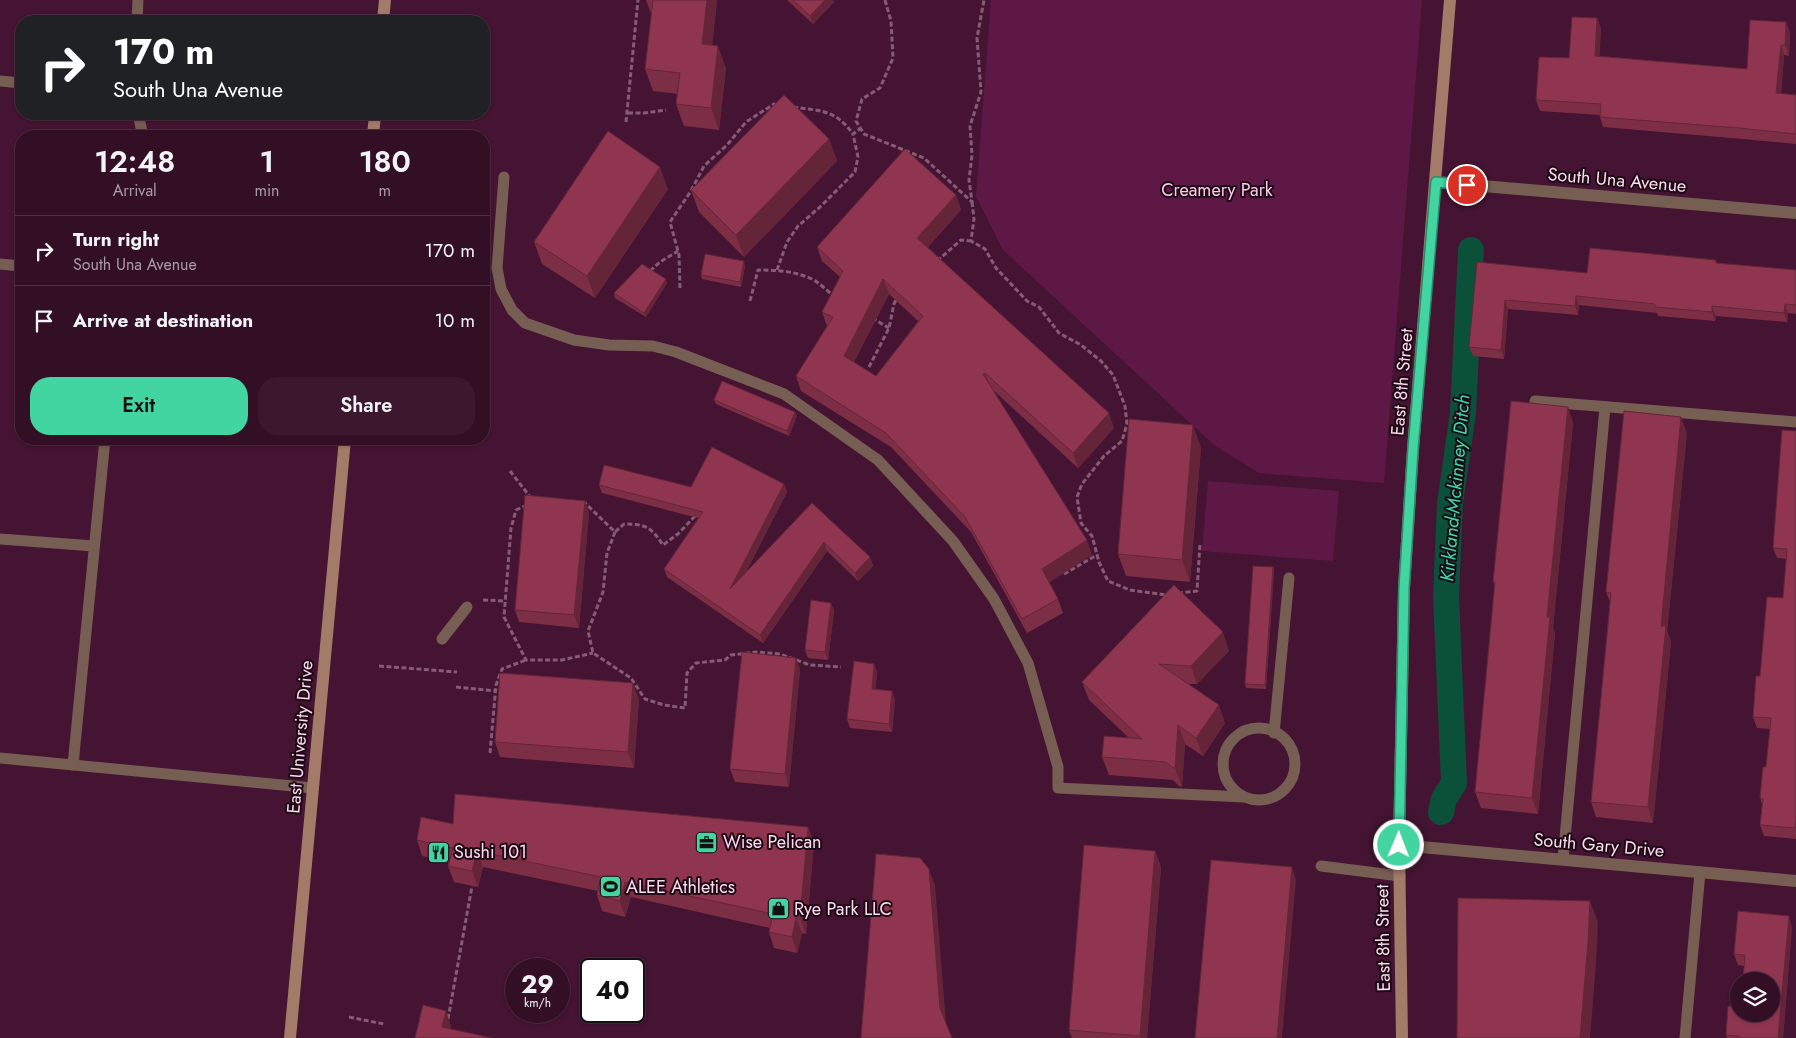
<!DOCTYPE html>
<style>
:root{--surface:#330f26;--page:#3b182e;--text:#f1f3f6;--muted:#a99ca7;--line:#4e2f43;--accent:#42d4a1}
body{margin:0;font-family:Jost,sans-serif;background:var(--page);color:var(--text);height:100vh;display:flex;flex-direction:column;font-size:19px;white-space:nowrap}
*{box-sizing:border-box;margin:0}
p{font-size:16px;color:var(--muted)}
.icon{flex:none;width:28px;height:28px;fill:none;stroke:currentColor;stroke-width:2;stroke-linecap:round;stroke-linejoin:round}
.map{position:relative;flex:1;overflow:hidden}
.details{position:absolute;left:15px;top:130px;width:475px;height:315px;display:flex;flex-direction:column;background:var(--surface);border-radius:20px;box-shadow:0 1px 4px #0004,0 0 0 1px var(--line)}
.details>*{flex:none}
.banner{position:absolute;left:15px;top:15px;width:475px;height:105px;border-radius:20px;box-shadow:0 1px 4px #0004,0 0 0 1px var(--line);background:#202124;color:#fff;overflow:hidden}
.controls{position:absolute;left:1730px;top:972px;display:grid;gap:10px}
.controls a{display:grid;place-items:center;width:50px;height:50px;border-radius:50%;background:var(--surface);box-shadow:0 1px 4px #0004,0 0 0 1px var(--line);font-size:25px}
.speed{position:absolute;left:505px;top:958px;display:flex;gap:10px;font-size:25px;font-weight:700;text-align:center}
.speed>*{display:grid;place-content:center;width:65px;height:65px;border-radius:50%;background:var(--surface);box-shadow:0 1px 4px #0004,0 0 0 1px var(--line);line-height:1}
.speed small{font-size:12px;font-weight:400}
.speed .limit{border:2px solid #111;border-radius:8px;background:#fff;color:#111}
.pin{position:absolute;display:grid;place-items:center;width:42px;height:42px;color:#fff;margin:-21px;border:2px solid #fff;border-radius:50%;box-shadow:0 1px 5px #0007}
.me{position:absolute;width:55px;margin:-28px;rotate:1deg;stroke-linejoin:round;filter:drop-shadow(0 0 4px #0008)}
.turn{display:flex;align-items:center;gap:18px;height:105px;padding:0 15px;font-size:22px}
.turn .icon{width:65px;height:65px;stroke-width:2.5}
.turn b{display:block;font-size:35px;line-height:42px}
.eta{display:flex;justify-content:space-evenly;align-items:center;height:85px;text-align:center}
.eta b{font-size:30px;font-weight:600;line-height:35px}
.cta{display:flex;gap:10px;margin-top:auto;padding:10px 15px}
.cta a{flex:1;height:58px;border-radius:20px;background:var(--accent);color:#111;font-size:20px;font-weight:600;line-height:58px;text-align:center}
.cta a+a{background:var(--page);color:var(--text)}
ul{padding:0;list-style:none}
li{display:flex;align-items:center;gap:15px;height:70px;padding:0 15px;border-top:1px solid var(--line)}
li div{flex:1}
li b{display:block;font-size:19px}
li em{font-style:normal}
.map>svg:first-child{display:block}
.green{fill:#5e1845}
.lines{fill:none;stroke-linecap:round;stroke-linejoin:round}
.canal{stroke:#0b5039;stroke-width:26}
.path{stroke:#865c75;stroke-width:3;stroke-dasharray:5 2.5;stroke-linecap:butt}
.lane{stroke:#775e53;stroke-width:11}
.street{stroke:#775e53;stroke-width:12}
.secondary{stroke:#a37b69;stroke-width:12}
.wall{fill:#7c2e45;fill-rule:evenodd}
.shaded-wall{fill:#652538}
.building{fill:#903550;stroke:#652538;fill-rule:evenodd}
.route-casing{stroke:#2b8a69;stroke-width:12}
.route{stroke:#42d4a1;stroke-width:9}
.labels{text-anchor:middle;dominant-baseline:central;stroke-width:4;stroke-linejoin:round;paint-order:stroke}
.street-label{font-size:18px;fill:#fcdced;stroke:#1e0916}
.park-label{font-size:18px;fill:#fbcbe5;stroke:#1e0916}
.poi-label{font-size:18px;fill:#fcdced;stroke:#1e0916;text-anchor:start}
.water-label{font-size:19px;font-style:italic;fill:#37dda5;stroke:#1e0916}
</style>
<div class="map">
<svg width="1796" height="1038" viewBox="0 0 1796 1038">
<rect width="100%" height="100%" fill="#441432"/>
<g class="green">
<polygon points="991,0 1422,0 1384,483 1259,473 1214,445 1003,250 976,196"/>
<polygon points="1208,481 1339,491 1333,561 1202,551"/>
</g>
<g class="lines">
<polyline class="canal" points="1441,812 1444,799 1454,783 1446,596 1450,503 1463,413 1471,250"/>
<g class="path">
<polyline points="885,0 891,21 893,58 880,88 862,99 856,121 864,134 924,158 972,202 969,180 972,155 970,126 981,92 977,38 984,0"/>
<path d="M793 107C820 111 835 109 853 134"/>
<polyline points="628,113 644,113 666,110"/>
<polyline points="626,122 638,0"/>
<polyline points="972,202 974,219 971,241 985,249 996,268 1027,301 1039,307 1059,333 1081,345 1101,361 1113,375 1125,406 1127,424 1122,441 1104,456 1082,484 1077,497 1081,523 1092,536 1099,562 1108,581 1130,590 1167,595"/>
<polyline points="937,261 961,240 971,241"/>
<polyline points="777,270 787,242 798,226 820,207 855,172 858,157 853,134 861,128"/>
<polyline points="650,271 660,262 678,251"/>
<polyline points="680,288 679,255 670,222 691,191 704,166 727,145 746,122 774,104 777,105"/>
<path d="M750 301 758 270C776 270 795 271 812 279 820 283 827 291 834 296"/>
<polyline points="872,318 889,328"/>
<polyline points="869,367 889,328 894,304 897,298"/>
<polyline points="510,471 531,498"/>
<path d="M582 503H585L615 532 624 524C646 524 651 527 663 545L679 533 696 515"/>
<polyline points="527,505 516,510 511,528 504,617 526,660 562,660 593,653"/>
<polyline points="615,532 607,553 603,592 588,631 593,653 631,678 645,699 664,705 685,708 687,673 696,663 725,660 731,655 757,652 780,654 810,665 841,667"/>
<polyline points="1064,574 1097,555"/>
<polyline points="1178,593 1197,591 1200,544"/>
<polyline points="483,600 505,601"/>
<polyline points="379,666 457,672"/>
<polyline points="456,687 495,691"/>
<polyline points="490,753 496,685 502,669 526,660"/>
<polyline points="349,1017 384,1024"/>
<polyline points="448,1019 472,886"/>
</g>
<g class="lane">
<polyline points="137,21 138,0"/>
<polyline points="0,81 21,83"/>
<polyline points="138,114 143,136"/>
<polyline points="504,177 497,268 501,289 512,310 525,323 574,340 609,345 653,346 676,352 784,394 878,460 953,541 994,599 1028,663 1058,767 1058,788 1243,797"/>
<polyline points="0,264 21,266"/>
<polyline points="1535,401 1796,422"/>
<polyline points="0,539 94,546"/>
<polyline points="442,639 467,607"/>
<circle cx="1259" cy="764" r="36"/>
<polyline points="1274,733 1289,578"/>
<polyline points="0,758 313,788"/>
<polyline points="73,765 105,439"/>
<polyline points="1563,859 1605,407"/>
<polyline points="1321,866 1400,876"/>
<polyline points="1685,1038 1700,872"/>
</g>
<g class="street">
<polyline points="1436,182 1796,213"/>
<polyline points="1399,845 1796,881"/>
</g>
<g class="secondary">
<polyline points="383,21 385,0"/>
<polyline points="373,136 375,114"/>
<polyline points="290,1038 345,439"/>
<polyline points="1402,1038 1399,845 1404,588 1413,449 1450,0"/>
</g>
</g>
<g class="wall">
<polygon points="646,0 717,0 712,46 726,68 719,130 684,126 676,104 678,94 653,91 645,69 652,16"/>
<polygon points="787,0 833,0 834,2 813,24"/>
<polygon points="1597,18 1601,29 1599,56 1747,69 1786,22 1790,33 1789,56 1784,55 1781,94 1796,95 1796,144 1743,139 1603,127 1600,117 1600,115 1540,111 1536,100 1569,58"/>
<polygon points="829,139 837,161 744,257 699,212 691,190"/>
<polygon points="668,189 595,298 542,264 534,242"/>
<path d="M956 195 961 210 928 247 1114 428 1078 468 992 389 1092 555 1049 582 1058 599 1063 613 1027 633 971 532 891 447 801 391 796 376 827 326 822 312 840 277 822 261 817 247ZM889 294 918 321 876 376 854 362Z"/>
<polygon points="1716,260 1717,263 1796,270 1796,314 1788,313 1787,322 1716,316 1715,321 1658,316 1657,313 1579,305 1578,315 1508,309 1504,359 1473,356 1469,347 1477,262 1587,273"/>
<polygon points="745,266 741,287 702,279 701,275"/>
<polygon points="667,283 646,317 615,298 614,293"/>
<polygon points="714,400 795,412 797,416 789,436 716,404"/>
<polygon points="1568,407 1573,423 1553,628 1555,633 1538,814 1481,808 1475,792 1495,587 1493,582"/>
<polygon points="1796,431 1796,839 1764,836 1760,825 1762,804 1760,798 1766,767 1770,729 1757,728 1753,717 1760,676 1783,598 1787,559 1777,558 1773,548"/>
<polygon points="1687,433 1667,631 1671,642 1653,823 1596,817 1591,802 1610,602 1606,592"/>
<polygon points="1201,447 1190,582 1126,576 1118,554"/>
<polygon points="784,484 787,492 746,572 812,503 870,557 873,566 858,581 827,551 763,643 667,577 664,569 698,518 602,493 599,485 691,487"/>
<polygon points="589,513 579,628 519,622 515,610"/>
<polygon points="1273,567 1274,571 1266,689 1246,688 1245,684"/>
<polygon points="1174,585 1229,651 1197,684 1188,684 1225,723 1203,756 1185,744 1182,787 1179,786 1173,780 1109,775 1102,757 1129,738 1089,700 1082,682"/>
<polygon points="831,603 834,611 828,660 808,658 805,650"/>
<polygon points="796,658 800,670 789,787 735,782 730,769"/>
<polygon points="874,664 877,672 875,689 892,691 895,700 892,732 850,728 847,719"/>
<polygon points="639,699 634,768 500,757 495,742"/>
<polygon points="453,824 808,827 814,843 806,934 802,933 797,953 774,948 769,932 770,928 631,897 625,917 602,911 597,895 598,891 483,867 478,887 454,882 448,866 450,862 422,856 417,840"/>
<polygon points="1155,851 1161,867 1147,1038 1072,1038 1069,1030"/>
<polygon points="1792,927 1783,1038 1727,1038 1726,1035 1771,1014 1744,966 1738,965 1734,954"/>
</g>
<g class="shaded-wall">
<polygon points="707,0 717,0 710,66 702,44"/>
<polygon points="825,0 833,0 834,2 813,24 810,16"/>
<polygon points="1597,18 1601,29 1599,67 1595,56"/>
<polygon points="1786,22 1790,33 1789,56 1785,45"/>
<polygon points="1781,45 1784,55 1780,104 1776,93"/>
<polygon points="718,46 726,68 719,130 711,108"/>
<polygon points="829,139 837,161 744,257 736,235"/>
<polygon points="660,167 668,189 595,298 587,276"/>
<polygon points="956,195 961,210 923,252 917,238"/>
<polygon points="744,261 745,266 741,287 740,282"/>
<polygon points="666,279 667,283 646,317 644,313"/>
<polygon points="883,279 889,294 849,371 844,356"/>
<polygon points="1576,296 1579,305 1578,315 1575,306"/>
<polygon points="1505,300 1508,309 1504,359 1501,350"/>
<polygon points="1785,304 1788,313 1787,322 1784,313"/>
<polygon points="1712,306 1716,316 1715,321 1712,312"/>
<polygon points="985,373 990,387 983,374"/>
<polygon points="1568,407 1573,423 1553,628 1555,633 1538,814 1532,798 1547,617"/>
<polygon points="795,412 797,416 789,436 787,431"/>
<polygon points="1109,413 1114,428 1078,468 1073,453"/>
<polygon points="1681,417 1687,433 1667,631 1671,642 1653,823 1648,807 1661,626"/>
<polygon points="1193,425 1201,447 1190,582 1182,560"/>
<polygon points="784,484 787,492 733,597 730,589"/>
<polygon points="585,501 589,513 579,628 574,615"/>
<polygon points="1087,540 1092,555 1047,584 1042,569"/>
<polygon points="824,542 827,551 763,643 760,635"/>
<polygon points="870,557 873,566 858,581 855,573"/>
<polygon points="1273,567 1274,571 1266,689 1265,685"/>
<polygon points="831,603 834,611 828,660 825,652"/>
<polygon points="1223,632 1229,651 1197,684 1191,666"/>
<polygon points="796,658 800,670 789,787 785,774"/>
<polygon points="874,664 877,672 875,697 872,689"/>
<polygon points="633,683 639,699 634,768 628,752"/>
<polygon points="892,691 895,700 892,732 889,724"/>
<polygon points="1219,705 1225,723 1203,756 1196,738"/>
<polygon points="1178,725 1185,744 1182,787 1175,768"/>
<polygon points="808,827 814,843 806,934 800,918"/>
<polygon points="477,851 483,867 478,887 472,871"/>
<polygon points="1155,851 1161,867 1147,1038 1141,1038 1140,1036"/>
<polygon points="1292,867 1296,880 1282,1038 1277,1038"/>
<polygon points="929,869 935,885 946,1023 940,1008"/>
<polygon points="625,882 631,897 625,917 620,901"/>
<polygon points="1590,901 1598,922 1596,963 1590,1038 1580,1038"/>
<polygon points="1789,916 1792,927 1783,1038 1778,1038"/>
<polygon points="796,918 802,933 797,953 792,937"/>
<polygon points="446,1011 451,1026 449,1038 442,1027"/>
</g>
<g class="building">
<polygon points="653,0 707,0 702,44 718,46 711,108 676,104 680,73 645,69"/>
<polygon points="793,0 825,0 810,16"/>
<polygon points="1572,17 1597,18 1595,56 1747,69 1750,20 1786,22 1785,45 1781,45 1776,93 1796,95 1796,134 1739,128 1600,117 1601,104 1536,100 1539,57 1569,58"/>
<polygon points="784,95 829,139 736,235 691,190"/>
<polygon points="608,131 660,167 587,276 534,242"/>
<path d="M905 149 956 195 917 238 1109 413 1073 453 985 373 983 374 1087 540 1042 569 1058 599 1022 619 965 517 886 433 796 376 833 317 822 312 843 271 817 247ZM883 279 923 316 876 376 844 356Z"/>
<polygon points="1590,248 1716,260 1716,263 1796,270 1796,305 1785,304 1784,313 1712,306 1712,312 1655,307 1655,304 1576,296 1575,306 1505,300 1501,350 1469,347 1477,262 1587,273"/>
<polygon points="705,254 744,261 740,282 701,275"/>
<polygon points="642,264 666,279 644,313 614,293"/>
<polygon points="722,381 795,412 787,431 714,400"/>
<polygon points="1511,401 1568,407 1547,617 1550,617 1532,798 1475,792 1495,582 1493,582"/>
<polygon points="1624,411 1681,417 1661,626 1666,626 1648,807 1591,802 1611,593 1606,592"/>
<polygon points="1129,419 1193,425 1182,560 1118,554"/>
<polygon points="1782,430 1796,431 1796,821 1795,828 1760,825 1763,799 1760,798 1763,767 1766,767 1771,718 1753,717 1756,676 1760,676 1767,597 1783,598 1787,549 1773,548"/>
<polygon points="712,447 784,484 730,589 812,503 870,557 855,573 824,542 760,635 664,569 703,512 599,485 604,465 691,487"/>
<polygon points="525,495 585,501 574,615 515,610"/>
<polygon points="1253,566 1273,567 1265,685 1245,684"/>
<polygon points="1174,585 1223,632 1191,666 1159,664 1219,705 1196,738 1178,725 1175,768 1173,768 1166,762 1102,757 1104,736 1142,739 1082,682"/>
<polygon points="811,600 831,603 825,652 805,650"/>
<polygon points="742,652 796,658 785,774 730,769"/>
<polygon points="854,661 874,664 872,689 892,691 889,724 847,719"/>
<polygon points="500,673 633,683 628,752 495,742"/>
<polygon points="455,794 808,827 800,918 796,918 792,937 769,932 773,914 625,882 620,901 597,895 601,877 477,851 472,871 448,866 453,848 417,840 421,817 453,824"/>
<polygon points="1084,845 1155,851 1140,1036 1069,1030"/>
<polygon points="876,854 920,858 929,869 940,1008 952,1038 861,1038"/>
<polygon points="1211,860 1292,867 1277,1038 1195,1038"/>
<polygon points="1458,898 1590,901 1588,942 1580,1038 1457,1038"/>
<polygon points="1738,911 1789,916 1778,1038 1739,1038 1739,1036 1726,1035 1728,1006 1739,1007 1739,1014 1771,1014 1771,981 1743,981 1745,955 1734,954"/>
<polygon points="423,1005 446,1011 442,1027 492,1038 415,1038"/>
</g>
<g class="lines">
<defs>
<polyline id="route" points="1399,845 1404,588 1413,449 1436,182 1467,185"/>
</defs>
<use href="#route" class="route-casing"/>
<use href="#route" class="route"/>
</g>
<defs>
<symbol id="office-square" viewBox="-11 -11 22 22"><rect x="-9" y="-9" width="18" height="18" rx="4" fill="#42d4a1" stroke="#1e0916"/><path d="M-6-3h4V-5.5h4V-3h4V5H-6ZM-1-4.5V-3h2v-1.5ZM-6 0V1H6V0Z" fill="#111"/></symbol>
<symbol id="restaurant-square" viewBox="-11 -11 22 22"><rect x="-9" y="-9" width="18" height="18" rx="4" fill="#42d4a1" stroke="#1e0916"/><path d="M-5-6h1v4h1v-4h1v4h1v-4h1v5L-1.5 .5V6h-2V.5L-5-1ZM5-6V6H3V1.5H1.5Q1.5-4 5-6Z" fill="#111"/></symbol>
<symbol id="stadium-square" viewBox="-11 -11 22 22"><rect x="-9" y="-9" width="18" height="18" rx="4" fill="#42d4a1" stroke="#1e0916"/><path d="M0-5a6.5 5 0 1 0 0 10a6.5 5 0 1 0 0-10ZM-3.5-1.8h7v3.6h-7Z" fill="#111"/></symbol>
<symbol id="shop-square" viewBox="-11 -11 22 22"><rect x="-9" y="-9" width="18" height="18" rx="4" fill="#42d4a1" stroke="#1e0916"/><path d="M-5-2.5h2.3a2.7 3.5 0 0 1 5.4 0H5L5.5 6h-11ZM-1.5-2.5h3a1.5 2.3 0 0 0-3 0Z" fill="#111"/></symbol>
</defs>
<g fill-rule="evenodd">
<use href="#office-square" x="694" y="830" width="25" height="25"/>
<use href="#restaurant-square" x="426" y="840" width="25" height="25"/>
<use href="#stadium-square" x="598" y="874" width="25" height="25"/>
<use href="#shop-square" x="766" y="896" width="25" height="25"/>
</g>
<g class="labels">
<g class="street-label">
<text transform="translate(1617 180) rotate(5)">South Una Avenue</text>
<text transform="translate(1402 382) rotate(-85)">East 8th Street</text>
<text transform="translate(300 737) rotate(-85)">East University Drive</text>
<text transform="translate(1599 845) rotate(5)">South Gary Drive</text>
<text transform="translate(1383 938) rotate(-91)">East 8th Street</text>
</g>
<g class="park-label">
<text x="1217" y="190">Creamery Park</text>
</g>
<g class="poi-label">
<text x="723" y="842">Wise Pelican</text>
<text x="454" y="852">Sushi 101</text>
<text x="626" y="887">ALEE Athletics</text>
<text x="794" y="909">Rye Park LLC</text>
</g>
<g class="water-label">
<text transform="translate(1455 488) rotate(-85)">Kirkland-Mckinney Ditch</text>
</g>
</g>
</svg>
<div class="controls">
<a><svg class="icon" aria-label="layers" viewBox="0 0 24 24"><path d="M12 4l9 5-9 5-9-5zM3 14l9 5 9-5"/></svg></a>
</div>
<div class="speed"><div>29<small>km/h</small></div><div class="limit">40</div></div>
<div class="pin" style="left:1467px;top:185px;background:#d93025"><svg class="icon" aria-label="arrive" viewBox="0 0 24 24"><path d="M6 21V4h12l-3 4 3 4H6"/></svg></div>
<svg class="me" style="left:1399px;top:845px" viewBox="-20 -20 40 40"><circle r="17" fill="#42d4a1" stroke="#fff" stroke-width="3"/><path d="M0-11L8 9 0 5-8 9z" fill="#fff"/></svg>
<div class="banner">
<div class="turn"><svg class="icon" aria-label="right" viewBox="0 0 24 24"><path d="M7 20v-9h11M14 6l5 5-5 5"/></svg><div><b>170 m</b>South Una Avenue</div></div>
</div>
<section class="details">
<div class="eta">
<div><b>12:48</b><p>Arrival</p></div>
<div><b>1</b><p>min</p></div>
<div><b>180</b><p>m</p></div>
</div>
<ul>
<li><svg class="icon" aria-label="right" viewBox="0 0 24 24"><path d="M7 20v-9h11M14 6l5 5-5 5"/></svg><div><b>Turn right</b><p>South Una Avenue</p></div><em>170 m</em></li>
<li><svg class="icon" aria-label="arrive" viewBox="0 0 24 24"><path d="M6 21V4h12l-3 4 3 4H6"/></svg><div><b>Arrive at destination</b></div><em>10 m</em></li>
</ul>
<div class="cta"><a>Exit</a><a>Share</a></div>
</section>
</div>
